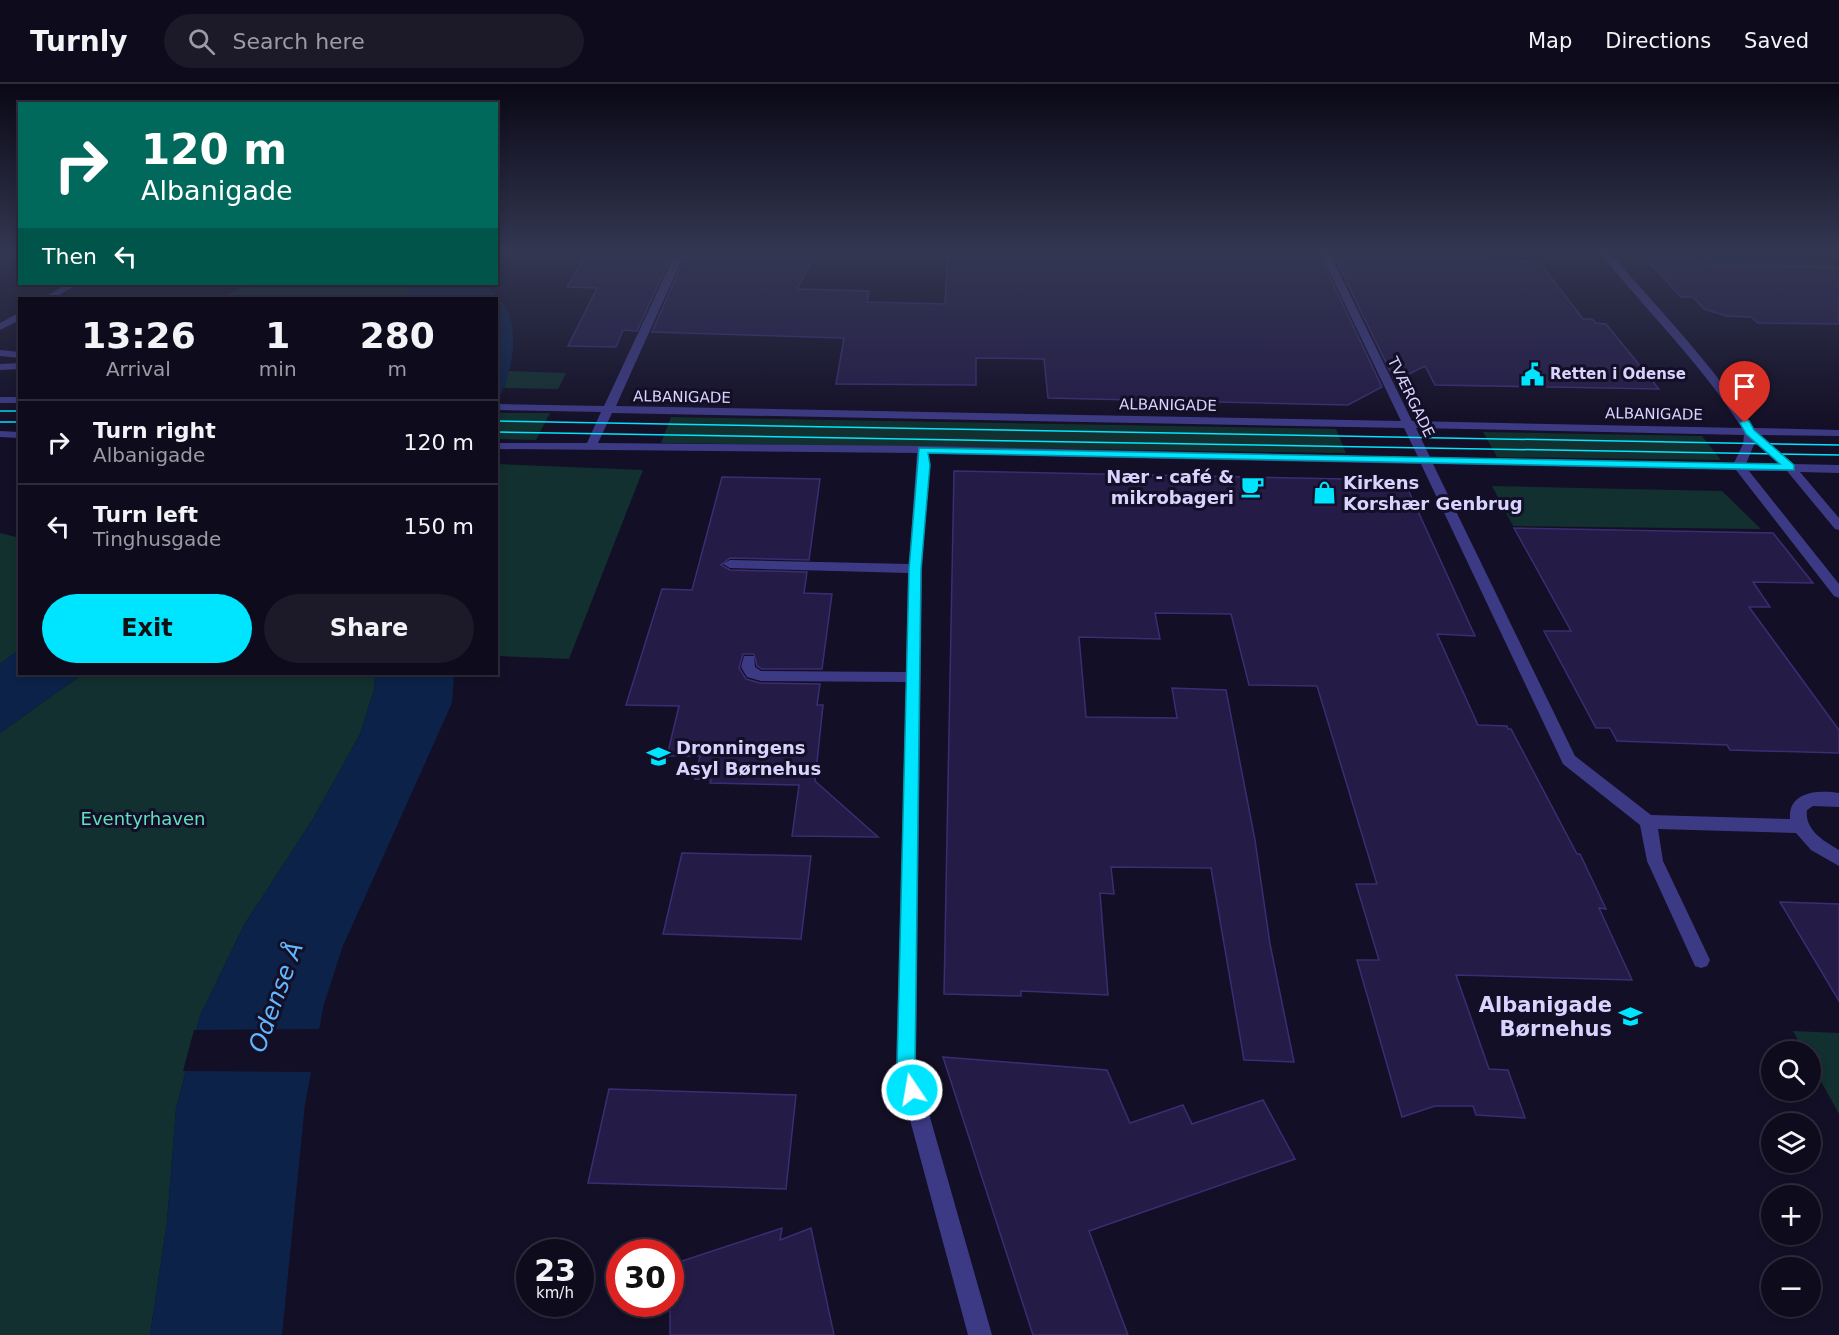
<!DOCTYPE html>
<meta charset="utf-8">
<style>
:root{--surface:#0e0b1c;--page:#1c1929;--text:#f1f3f6;--muted:#9b9ba3;--line:#2e2b3b;--accent:#00e5ff}
body{margin:0;font-family:"DejaVu Sans",sans-serif;background:var(--page);color:var(--text);height:100vh;display:flex;flex-direction:column;font-size:22px;white-space:nowrap}
*{box-sizing:border-box;margin:0}
p{font-size:20px;color:var(--muted)}
.icon{flex:none;width:33px;height:33px;fill:none;stroke:currentColor;stroke-width:2;stroke-linecap:round;stroke-linejoin:round}
.map{position:relative;flex:1;overflow:hidden}
.side{position:absolute;left:18px;top:213px;width:480px;height:378px;display:flex;flex-direction:column;background:var(--surface);border-radius:0px;box-shadow:0 3px 9px #0003,0 0 0 2px var(--line)}
.side>*{flex:none}
.top-card{position:absolute;left:18px;top:18px;width:480px;height:183px;border-radius:0px;box-shadow:0 3px 9px #0003,0 0 0 2px var(--line);background:#00695c;color:#fff;overflow:hidden}
.buttons{position:absolute;left:1761px;top:957px;display:grid;gap:12px}
.buttons a{display:grid;place-items:center;width:60px;height:60px;border-radius:50%;background:var(--surface);box-shadow:0 3px 9px #0003,0 0 0 2px var(--line);font-size:30px}
.speed{position:absolute;left:516px;top:1155px;display:flex;gap:12px;font-size:30px;font-weight:700;text-align:center}
.speed>*{display:grid;place-content:center;width:78px;height:78px;border-radius:50%;background:var(--surface);box-shadow:0 3px 9px #0003,0 0 0 2px var(--line);line-height:1}
.speed small{font-size:15px;font-weight:400}
.speed .limit{border:9px solid #d22;background:#fff;color:#111}
.pin{position:absolute;display:grid;place-items:center;width:51px;height:51px;color:#fff;margin:-62px -26px;border-radius:50% 50% 50% 0;rotate:-45deg;box-shadow:0 0 6px #0007}
.pin .icon{rotate:45deg}
.me{position:absolute;width:66px;margin:-33px;rotate:348deg;stroke-linejoin:round;filter:drop-shadow(0 0 4px #0008)}
.turn{display:flex;align-items:center;gap:21px;height:126px;padding:0 24px;font-size:27px}
.turn .icon{width:78px;height:78px;stroke-width:2.5}
.turn b{display:block;font-size:42px;line-height:51px}
.then{display:flex;align-items:center;height:57px;padding:0 24px;background:#0003;gap:12px;font-size:22px}
.eta{display:flex;justify-content:space-evenly;align-items:center;height:102px;text-align:center}
.eta b{font-size:36px;font-weight:700;line-height:42px}
.button{display:flex;gap:12px;margin-top:auto;padding:12px 24px}
.button a{flex:1;height:69px;border-radius:36px;background:var(--accent);color:#111;font-size:24px;font-weight:700;line-height:69px;text-align:center}
.button a+a{background:var(--page);color:var(--text)}
ul{padding:0;list-style:none}
li{display:flex;align-items:center;gap:18px;height:84px;padding:0 24px;border-top:2px solid var(--line)}
li div{flex:1}
li b{display:block;font-size:22px}
li em{font-style:normal}
header{display:flex;align-items:center;gap:36px;box-sizing:border-box;height:84px;padding:0 30px;background:var(--surface);border-bottom:2px solid var(--line)}
header strong{font-size:28px}
nav{display:flex;gap:33px;margin-inline-start:auto;font-size:21px}
.search{width:420px;height:54px;background:var(--page);display:flex;align-items:center;gap:15px;box-sizing:border-box;padding:0 21px;border-radius:33px;color:var(--muted);font-size:22px}
.map>svg:first-child{display:block}
.green{fill:#12302f}
.water{fill:#0c2248}
.pier{fill:#130f26}
.building{fill:#241b47;stroke:#3b2d73;stroke-width:1.5}
.lines{fill:none;stroke-linecap:round;stroke-linejoin:round}
.minor{fill:#3d3a85;fill-rule:evenodd}
.tram{stroke:#00e5ff;stroke-width:1.5}
.route{fill:#00e5ff;stroke:#0095a6;stroke-width:1.5}
.labels{text-anchor:middle;dominant-baseline:central;stroke-width:6;stroke-linejoin:round;paint-order:stroke}
.far-poi-label{font-size:15px;font-weight:bold;fill:#d9d4ff;stroke:#130f26;text-anchor:start}
.far-street-label{font-size:15px;fill:#d9d4ff;stroke:#130f26}
.poi-label{font-size:18px;font-weight:bold;fill:#d9d4ff;stroke:#130f26;text-anchor:start}
.park-label{font-size:18px;fill:#5fe0c0;stroke:#130f26}
.near-poi-label{font-size:21px;font-weight:bold;fill:#d9d4ff;stroke:#130f26;text-anchor:end}
.near-water-label{font-size:24px;font-style:italic;fill:#62b6ff;stroke:#130f26}
</style>
<header>
<strong>Turnly</strong>
<div class="search"><svg class="icon" aria-label="search" viewBox="0 0 24 24"><circle cx="10" cy="10" r="6"/><path d="M15 15l6 6"/></svg>Search here</div>
<nav><a>Map</a><a>Directions</a><a>Saved</a></nav>
</header>
<div class="map">
<svg width="1839" height="1251" viewBox="0 0 1839 1251">
<rect width="100%" height="100%" fill="#130f26"/>
<g class="green">
<polygon points="1700,166 1817,166 1839,185 1742,208"/>
<polygon points="247,200 409,200 406,214 223,214"/>
<polygon points="508,287 566,289 558,305 504,304"/>
<polygon points="497,329 550,329 536,356 497,355"/>
<polygon points="671,333 1336,345 1346,369 661,359"/>
<polygon points="1483,348 1702,352 1721,376 1497,373"/>
<polygon points="497,380 643,386 569,575 497,572"/>
<polygon points="1492,402 1722,407 1761,445 1513,442"/>
<polygon points="0,449 20,454 19,566 0,580"/>
<polygon points="83,590 375,590 374,606 360,650 313,735 244,841 200,932 176,1025 167,1138 150,1251 0,1251 0,649"/>
<polygon points="1793,947 1839,949 1839,1030 1811,979 1810,968 1804,967"/>
</g>
<g class="water">
<path d="M409 200H489L490 204C496 212 506 222 509 231 519 258 510 294 497 318L496 214H406Z"/>
<polygon points="19,566 20,590 83,590 0,649 0,580"/>
<polygon points="375,590 454,590 452,619 343,862 324,920 305,1020 282,1251 150,1251 167,1138 176,1025 200,932 244,841 313,735 360,650 374,606"/>
</g>
<polygon class="pier" points="322,945 314,988 183,987 194,946"/>
<g class="building">
<polygon points="589,166 674,166 637,247 623,246 616,263 568,262 597,204 567,203"/>
<polygon points="688,166 735,166 814,173 797,205 869,207 867,218 945,220 948,166 1317,166 1382,303 1348,321 1048,314 1044,275 976,274 976,301 836,300 844,254 652,248"/>
<polygon points="1331,166 1484,166 1491,176 1539,178 1583,235 1592,235 1596,239 1606,240 1659,305 1435,301 1425,282 1395,297"/>
<polygon points="1638,166 1692,166 1706,181 1839,184 1839,240 1758,239 1751,233 1727,232 1704,225 1693,213 1681,213"/>
<polygon points="954,387 1396,396 1406,401 1475,552 1437,550 1478,641 1507,642 1508,645 1511,645 1577,770 1580,770 1606,825 1599,824 1632,896 1456,891 1489,985 1508,986 1525,1034 1476,1031 1473,1022 1435,1022 1402,1033 1357,876 1379,876 1356,800 1377,800 1317,602 1249,601 1231,530 1155,529 1160,555 1079,553 1086,633 1177,634 1172,604 1226,606 1255,756 1270,860 1294,978 1244,976 1211,784 1111,783 1114,810 1100,809 1108,911 1021,907 1021,912 944,910"/>
<polygon points="722,393 820,395 809,476 730,474 721,481 730,486 807,488 804,509 832,510 822,585 762,585 757,582 754,570 743,570 739,584 746,595 760,599 820,600 817,621 823,621 815,697 878,753 792,752 799,701 710,699 711,696 695,695 700,672 667,672 679,622 626,621 662,505 692,506"/>
<polygon points="1514,444 1773,449 1813,499 1753,498 1770,523 1749,523 1839,646 1839,669 1730,666 1727,661 1617,657 1610,644 1596,644 1544,547 1571,547"/>
<polygon points="682,769 811,772 801,855 663,850"/>
<polygon points="1780,818 1839,820 1839,917"/>
<polygon points="943,973 1107,986 1130,1039 1183,1021 1192,1040 1263,1016 1295,1075 1089,1147 1128,1251 1033,1251"/>
<polygon points="609,1005 796,1011 786,1105 588,1099"/>
<polygon points="782,1144 780,1156 811,1144 834,1251 670,1251 670,1187 681,1184 679,1178"/>
</g>
<g class="lines">
<g class="minor">
<path d="M677 166H686L616 322 1401 337 1319 166H1328L1412 337 1742 344C1701 279 1645 226 1598 166H1607C1658 224 1712 280 1754 344L1839 346V352L1761 351 1793 380 1839 381V389L1800 388 1839 434V446L1835 445 1787 387H1749L1839 500V514L1834 512 1736 386 1433 380 1575 672 1651 731 1790 735C1788 707 1819 706 1839 709V723L1813 722 1807 726C1804 746 1825 758 1839 766V782L1811 766 1796 749 1658 745 1663 777 1710 876 1707 882 1701 884 1695 882 1647 777 1640 741 1563 680 1421 380 929 370 922 485 916 984 992 1251H968L896 984 906 598 761 597 747 593 741 583 744 572H754L755 583 761 587 906 588 908 489 730 484 723 480 730 476 909 480 917 369 496 365V359H587L601 328 496 326V320L604 322ZM612 329 1404 344 1418 373 923 362 598 359ZM1416 344 1744 351 1743 360 1734 379 1430 373ZM1755 358 1779 380H1746Z"/>
<polygon points="67,200 78,200 54,214 43,214"/>
<polygon points="20,228 20,236 0,246 0,239"/>
<polygon points="0,266 20,268 20,274 0,272"/>
<polygon points="20,279 20,285 0,286 0,280"/>
<rect x="0" y="313" width="20" height="6"/>
<polygon points="0,347 20,348 20,354 0,353"/>
</g>
<g class="tram">
<polyline points="0,327 20,327"/>
<polyline points="496,337 1839,361"/>
<polyline points="0,338 20,338"/>
<polyline points="496,348 1839,371"/>
</g>
</g>
<linearGradient id="sky" x2="0" y2="1"><stop stop-color="#0a0815"/><stop offset="0.49" stop-color="#333752"/><stop offset="1" stop-color="#333752" stop-opacity="0"/></linearGradient>
<rect width="1839" height="342" fill="url(#sky)"/>
<polygon class="route" points="1745,336 1749,337 1754,346 1794,381 1794,386 928,369 930,381 921,485 915,984 921,1006 918,1013 912,1016 906,1013 897,984 909,485 919,364 1780,380 1746,350 1740,339"/>
<defs>
<symbol id="civic-bare" viewBox="-9 -9 18 18"><path d="M-.6-6.5H3V-4.5H.6V-3L4-1V1h2V6H-6V1h2V-1L-.6-3ZM-1.2 2.5V6h2.4V2.5Z" fill="#00e5ff" stroke="#130f26" stroke-width="2.5" paint-order="stroke"/></symbol>
<symbol id="cafe-bare" viewBox="-9 -9 18 18"><path d="M-5.5-4.5H6V0H3Q3 3.5 0 3.5H-2.5Q-5.5 3.5-5.5 0ZM3-3.2v2h1.7v-2ZM-6 4.5H4V6H-6Z" fill="#00e5ff" stroke="#130f26" stroke-width="2.5" paint-order="stroke"/></symbol>
<symbol id="shop-bare" viewBox="-9 -9 18 18"><path d="M-5-2.5h2.3a2.7 3.5 0 0 1 5.4 0H5L5.5 6h-11ZM-1.5-2.5h3a1.5 2.3 0 0 0-3 0Z" fill="#00e5ff" stroke="#130f26" stroke-width="2.5" paint-order="stroke"/></symbol>
<symbol id="school-bare" viewBox="-9 -9 18 18"><path d="M0-5L7-2L0 1L-7-2ZM-4 1L0 2.5L4 1V4Q0 6-4 4Z" fill="#00e5ff" stroke="#130f26" stroke-width="2.5" paint-order="stroke"/></symbol>
</defs>
<g fill-rule="evenodd">
<use href="#civic-bare" x="1516" y="274" width="33" height="33"/>
<use href="#cafe-bare" x="1236" y="386" width="33" height="33"/>
<use href="#shop-bare" x="1308" y="392" width="33" height="33"/>
<use href="#school-bare" x="642" y="656" width="33" height="33"/>
<use href="#school-bare" x="1614" y="916" width="33" height="33"/>
</g>
<g class="labels">
<g class="far-poi-label">
<text x="1550" y="290">Retten i Odense</text>
</g>
<g class="far-street-label">
<text transform="translate(682 313) rotate(1)">ALBANIGADE</text>
<text transform="translate(1411 313) rotate(64)">TVÆRGADE</text>
<text transform="translate(1168 321) rotate(1)">ALBANIGADE</text>
<text transform="translate(1654 330) rotate(1)">ALBANIGADE</text>
</g>
<g class="poi-label">
<text x="1234" y="392" text-anchor="end">Nær - café &amp;<tspan x="1234" dy="21">mikrobageri</tspan></text>
<text x="1343" y="398">Kirkens<tspan x="1343" dy="21">Korshær Genbrug</tspan></text>
<text x="676" y="663">Dronningens<tspan x="676" dy="21">Asyl Børnehus</tspan></text>
</g>
<g class="park-label">
<text x="143" y="734">Eventyrhaven</text>
</g>
<g class="near-poi-label">
<text x="1612" y="921">Albanigade<tspan x="1612" dy="24">Børnehus</tspan></text>
</g>
<g class="near-water-label">
<text transform="translate(276 913) rotate(-70)">Odense Å</text>
</g>
</g>
</svg>
<div class="buttons">
<a><svg class="icon" aria-label="search" viewBox="0 0 24 24"><circle cx="10" cy="10" r="6"/><path d="M15 15l6 6"/></svg></a>
<a><svg class="icon" aria-label="layers" viewBox="0 0 24 24"><path d="M12 4l9 5-9 5-9-5zM3 14l9 5 9-5"/></svg></a>
<a>+</a>
<a>−</a>
</div>
<div class="speed"><div>23<small>km/h</small></div><div class="limit">30</div></div>
<div class="pin" style="left:1745px;top:339px;background:#d93025"><svg class="icon" aria-label="arrive" viewBox="0 0 24 24"><path d="M6 21V4h12l-3 4 3 4H6"/></svg></div>
<svg class="me" style="left:912px;top:1006px" viewBox="-20 -20 40 40"><circle r="17" fill="#00e5ff" stroke="#fff" stroke-width="3"/><path d="M0-11L8 9 0 5-8 9z" fill="#fff"/></svg>
<div class="top-card">
<div class="turn"><svg class="icon" aria-label="right" viewBox="0 0 24 24"><path d="M7 20v-9h11M14 6l5 5-5 5"/></svg><div><b>120 m</b>Albanigade</div></div>
<div class="then">Then<svg class="icon" aria-label="left" viewBox="0 0 24 24"><path d="M17 20v-9H6M10 6l-5 5 5 5"/></svg></div>
</div>
<section class="side">
<div class="eta">
<div><b>13:26</b><p>Arrival</p></div>
<div><b>1</b><p>min</p></div>
<div><b>280</b><p>m</p></div>
</div>
<ul>
<li><svg class="icon" aria-label="right" viewBox="0 0 24 24"><path d="M7 20v-9h11M14 6l5 5-5 5"/></svg><div><b>Turn right</b><p>Albanigade</p></div><em>120 m</em></li>
<li><svg class="icon" aria-label="left" viewBox="0 0 24 24"><path d="M17 20v-9H6M10 6l-5 5 5 5"/></svg><div><b>Turn left</b><p>Tinghusgade</p></div><em>150 m</em></li>
</ul>
<div class="button"><a>Exit</a><a>Share</a></div>
</section>
</div>
